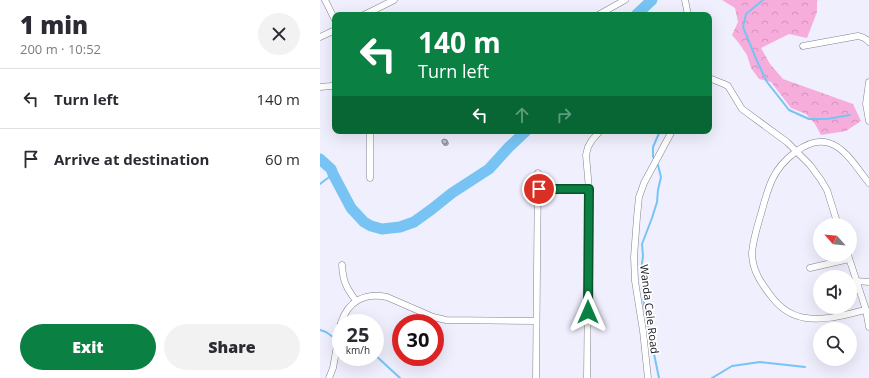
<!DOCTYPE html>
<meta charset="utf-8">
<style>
:root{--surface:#fff;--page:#f2f2f3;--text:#2b2b33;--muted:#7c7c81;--line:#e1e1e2;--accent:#0b8043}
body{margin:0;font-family:"Open Sans",sans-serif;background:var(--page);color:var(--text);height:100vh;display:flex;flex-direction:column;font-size:15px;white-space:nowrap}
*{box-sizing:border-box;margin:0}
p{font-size:13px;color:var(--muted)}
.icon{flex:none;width:22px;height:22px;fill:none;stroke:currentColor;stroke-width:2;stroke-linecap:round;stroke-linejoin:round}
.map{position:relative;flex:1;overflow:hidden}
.panel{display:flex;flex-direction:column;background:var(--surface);width:320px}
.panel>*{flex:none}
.banner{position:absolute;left:12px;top:12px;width:380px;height:122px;border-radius:8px;box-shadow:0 4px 16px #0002;background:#0b8043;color:#fff;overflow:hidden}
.needle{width:26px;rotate:297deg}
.buttons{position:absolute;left:493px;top:218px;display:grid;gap:8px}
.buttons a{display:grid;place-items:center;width:44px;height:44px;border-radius:50%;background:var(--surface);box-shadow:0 4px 16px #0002;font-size:20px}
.speed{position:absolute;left:12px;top:314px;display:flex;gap:8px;font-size:20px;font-weight:700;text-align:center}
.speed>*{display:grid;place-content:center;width:52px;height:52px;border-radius:50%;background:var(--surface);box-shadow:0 4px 16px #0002;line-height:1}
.speed small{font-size:10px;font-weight:400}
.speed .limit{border:6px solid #d22;background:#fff;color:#111}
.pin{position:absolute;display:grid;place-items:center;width:34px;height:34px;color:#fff;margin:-17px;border:2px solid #fff;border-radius:50%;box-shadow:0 1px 4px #0007}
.me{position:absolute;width:44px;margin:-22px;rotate:0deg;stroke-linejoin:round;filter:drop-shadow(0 0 3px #0008)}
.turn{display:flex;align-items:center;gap:14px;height:84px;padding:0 20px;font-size:18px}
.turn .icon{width:52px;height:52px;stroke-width:2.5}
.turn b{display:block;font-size:28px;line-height:34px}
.lanes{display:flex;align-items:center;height:38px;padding:0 20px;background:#0003;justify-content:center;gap:20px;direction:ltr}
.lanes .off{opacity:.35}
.round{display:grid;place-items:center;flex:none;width:42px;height:42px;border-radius:21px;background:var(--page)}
.overview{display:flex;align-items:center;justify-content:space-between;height:68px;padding:0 20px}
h1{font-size:24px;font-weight:800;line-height:30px}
.cta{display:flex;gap:8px;margin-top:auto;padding:8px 20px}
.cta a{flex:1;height:46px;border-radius:24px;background:var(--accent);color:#fff;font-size:16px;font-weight:800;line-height:46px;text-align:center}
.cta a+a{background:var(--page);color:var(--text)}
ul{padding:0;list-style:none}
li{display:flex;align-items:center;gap:12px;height:60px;padding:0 20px;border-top:1px solid var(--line)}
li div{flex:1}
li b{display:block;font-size:15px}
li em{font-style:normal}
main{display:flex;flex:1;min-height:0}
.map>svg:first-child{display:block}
.forest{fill:url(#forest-crowns)}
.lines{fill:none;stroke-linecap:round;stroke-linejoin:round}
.stream{stroke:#77c4f4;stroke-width:2}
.river{stroke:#77c4f4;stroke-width:11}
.minor-casing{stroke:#82818f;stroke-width:7}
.minor{stroke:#fff;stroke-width:6}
.wall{fill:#9fa5b1}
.building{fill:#b9c0ce;stroke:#828690}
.route-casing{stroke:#07532c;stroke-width:10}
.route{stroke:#0b8043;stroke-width:7}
.labels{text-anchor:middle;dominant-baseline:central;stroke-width:3.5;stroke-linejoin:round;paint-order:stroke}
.street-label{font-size:11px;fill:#17171c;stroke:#fff}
</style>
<main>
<section class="panel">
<div class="overview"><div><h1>1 min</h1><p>200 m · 10:52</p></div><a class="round"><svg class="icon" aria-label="close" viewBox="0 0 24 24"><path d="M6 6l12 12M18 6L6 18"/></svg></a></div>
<ul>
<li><svg class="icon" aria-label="left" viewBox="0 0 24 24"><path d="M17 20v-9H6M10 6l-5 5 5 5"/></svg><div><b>Turn left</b></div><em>140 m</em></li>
<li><svg class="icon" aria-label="arrive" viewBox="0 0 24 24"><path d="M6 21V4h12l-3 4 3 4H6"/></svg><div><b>Arrive at destination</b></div><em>60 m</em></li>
</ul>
<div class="cta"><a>Exit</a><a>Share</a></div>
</section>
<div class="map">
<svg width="549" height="378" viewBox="0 0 549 378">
<defs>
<pattern id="forest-crowns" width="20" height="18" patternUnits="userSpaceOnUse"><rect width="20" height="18" fill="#f6addb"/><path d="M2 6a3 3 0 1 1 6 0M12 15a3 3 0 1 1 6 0" fill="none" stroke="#d294bb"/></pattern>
</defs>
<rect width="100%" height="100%" fill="#f0effe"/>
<polygon class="forest" points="402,0 498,0 497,1 497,12 487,38 469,34 441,48 450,64 463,79 533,104 541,121 526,131 501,135 495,124 486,114 471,108 451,82 439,79 431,68 427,55 418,42 412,35 418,22 415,8"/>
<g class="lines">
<g class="stream">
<polyline points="443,0 426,14 423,27 437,61 447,82 469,110 489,119 507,119 530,115"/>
<polyline points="318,13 319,15"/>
<polyline points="333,157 333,147 340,131"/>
<polyline points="338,165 341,177 338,190 337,202 332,218 322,244 323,256 321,271 324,306 339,378"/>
<polyline points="0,184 13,174"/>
<polyline points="0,330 6,332 13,337"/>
<polyline points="55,355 80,378"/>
<polyline points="392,378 412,366 440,362 485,367"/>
</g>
<g class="river">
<polyline points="316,15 332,0"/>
<polyline points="0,159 11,169 13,174 31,208 44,222 51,226 62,229 80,227 94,222 112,209 132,193 169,169 189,147 206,131"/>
</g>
<defs>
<g id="minor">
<polyline points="5,0 15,20"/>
<polyline points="365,0 368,15"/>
<polyline points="44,15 74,0"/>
<polyline points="278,15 305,0"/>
<polyline points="0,37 15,30"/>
<path d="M483 46 538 36C543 37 546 38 549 42"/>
<polyline points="389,78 404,84 408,86 422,109 467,142 490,165 501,180 507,190 518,225"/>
<polyline points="549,82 546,104 549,121"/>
<polyline points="0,87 11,86 15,85"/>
<polyline points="50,178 50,131"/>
<polyline points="219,189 269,189"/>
<polyline points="528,255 546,310 549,327"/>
<path d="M22 265C23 282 26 287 36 301"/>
<polyline points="490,268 529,259"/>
<polyline points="536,281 549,282"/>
<path d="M546 310C527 314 506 321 486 318 471 316 460 308 451 296 441 283 432 270 432 253 433 240 437 227 441 214 444 203 447 191 452 180 460 162 487 136 509 143 526 148 538 170 549 183"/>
<path d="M21 323C28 301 45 292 67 297L113 317 126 320 216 321"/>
<polyline points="9,378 13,368 21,324"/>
<polyline points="216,378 217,269 218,173"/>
<polyline points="267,378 269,189 266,155 268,147 272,140 280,131"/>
<polyline points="328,378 323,331 315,281 314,257 317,217 319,197 324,183 352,131"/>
</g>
</defs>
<use href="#minor" class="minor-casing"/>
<use href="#minor" class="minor"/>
</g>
<polygon class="wall" points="127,140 129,143 129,144 127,146 124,146 122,142"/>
<polygon class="building" points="124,139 127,140 127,142 126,144 123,144 122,142 122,140"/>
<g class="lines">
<defs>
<polyline id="route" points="219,189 269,189 268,312"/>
</defs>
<use href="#route" class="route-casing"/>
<use href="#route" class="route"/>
</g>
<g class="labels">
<g class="street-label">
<text transform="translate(330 309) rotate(83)">Wanda Cele Road</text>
</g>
</g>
</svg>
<div class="buttons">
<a><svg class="needle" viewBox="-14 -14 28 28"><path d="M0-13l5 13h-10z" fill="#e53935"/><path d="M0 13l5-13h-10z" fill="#7c7c81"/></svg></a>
<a><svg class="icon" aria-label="sound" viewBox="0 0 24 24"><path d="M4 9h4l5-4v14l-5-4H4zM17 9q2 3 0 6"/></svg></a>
<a><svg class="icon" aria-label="search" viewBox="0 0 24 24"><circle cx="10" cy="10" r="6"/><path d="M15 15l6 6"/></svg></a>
</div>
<div class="speed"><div>25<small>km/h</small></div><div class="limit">30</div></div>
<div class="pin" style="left:219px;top:189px;background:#d93025"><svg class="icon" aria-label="arrive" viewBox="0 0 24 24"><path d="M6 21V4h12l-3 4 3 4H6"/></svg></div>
<svg class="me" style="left:268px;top:312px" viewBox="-20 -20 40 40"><path d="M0-17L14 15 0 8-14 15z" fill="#0b8043" stroke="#fff" stroke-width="4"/></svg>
<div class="banner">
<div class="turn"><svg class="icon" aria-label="left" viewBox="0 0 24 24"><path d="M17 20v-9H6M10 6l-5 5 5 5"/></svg><div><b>140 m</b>Turn left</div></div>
<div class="lanes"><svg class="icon" aria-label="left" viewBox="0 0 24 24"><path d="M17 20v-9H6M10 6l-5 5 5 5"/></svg><svg class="icon off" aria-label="ahead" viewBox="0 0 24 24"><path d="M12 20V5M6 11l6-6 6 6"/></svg><svg class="icon off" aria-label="right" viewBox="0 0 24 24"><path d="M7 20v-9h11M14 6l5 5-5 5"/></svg></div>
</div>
</div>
</main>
